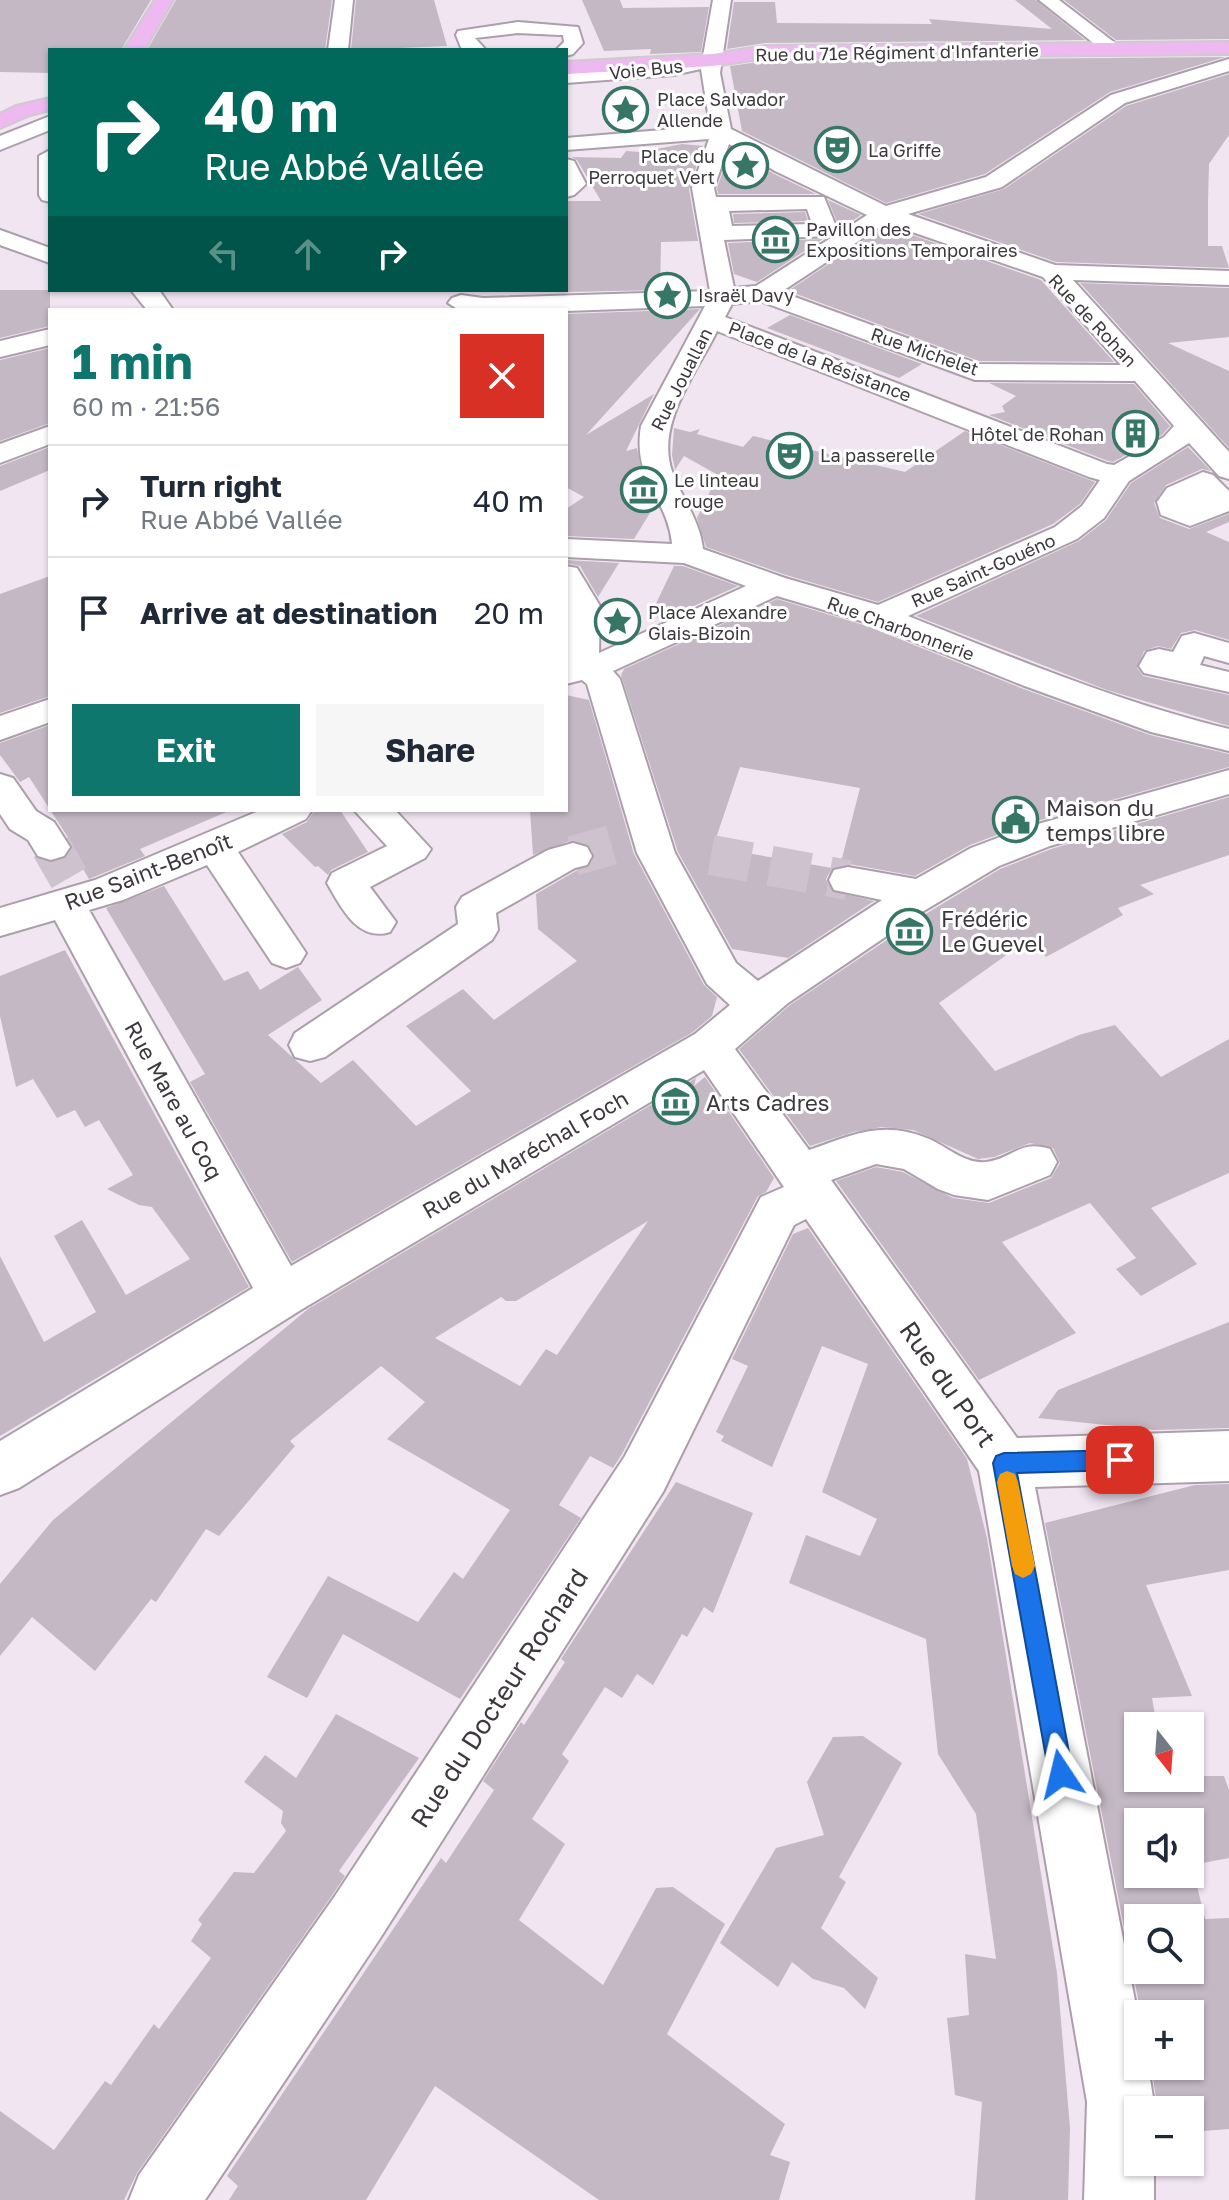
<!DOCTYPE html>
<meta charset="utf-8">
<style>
:root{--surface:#fff;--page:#f6f6f7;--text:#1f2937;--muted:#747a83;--line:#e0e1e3;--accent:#0f766e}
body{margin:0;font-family:"Golos Text",sans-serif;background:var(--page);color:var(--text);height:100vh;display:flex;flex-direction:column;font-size:30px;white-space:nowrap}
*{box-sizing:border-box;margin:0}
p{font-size:26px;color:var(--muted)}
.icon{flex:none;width:44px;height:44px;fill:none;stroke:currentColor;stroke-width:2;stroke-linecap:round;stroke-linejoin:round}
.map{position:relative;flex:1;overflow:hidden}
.panel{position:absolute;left:48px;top:308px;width:520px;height:504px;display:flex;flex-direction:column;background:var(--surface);border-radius:0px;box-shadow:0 2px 6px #0004}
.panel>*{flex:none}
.guide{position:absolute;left:48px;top:48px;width:520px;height:244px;border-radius:0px;box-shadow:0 2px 6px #0004;background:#00695c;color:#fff;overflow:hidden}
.needle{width:52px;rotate:163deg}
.tools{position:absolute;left:1124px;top:1712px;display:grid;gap:16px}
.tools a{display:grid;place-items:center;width:80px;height:80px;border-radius:0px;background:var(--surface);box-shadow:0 2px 6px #0004;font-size:40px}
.pin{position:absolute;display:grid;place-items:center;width:68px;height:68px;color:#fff;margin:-34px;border-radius:16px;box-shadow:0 4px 12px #0006}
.me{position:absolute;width:88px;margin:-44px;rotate:350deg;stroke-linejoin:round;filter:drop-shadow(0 0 6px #0008)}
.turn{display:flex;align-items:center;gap:28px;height:168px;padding:0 24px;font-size:36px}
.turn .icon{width:104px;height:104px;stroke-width:2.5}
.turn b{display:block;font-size:56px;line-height:68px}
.lanes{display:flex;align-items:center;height:76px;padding:0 24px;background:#0003;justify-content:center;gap:40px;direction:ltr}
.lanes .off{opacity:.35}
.round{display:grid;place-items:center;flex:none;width:84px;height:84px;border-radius:0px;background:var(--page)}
.headline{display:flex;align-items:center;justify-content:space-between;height:136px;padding:0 24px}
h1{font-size:48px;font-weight:700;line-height:60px;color:var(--accent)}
.cta{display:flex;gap:16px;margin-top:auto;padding:16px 24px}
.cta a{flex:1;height:92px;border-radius:0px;background:var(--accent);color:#fff;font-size:32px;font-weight:700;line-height:92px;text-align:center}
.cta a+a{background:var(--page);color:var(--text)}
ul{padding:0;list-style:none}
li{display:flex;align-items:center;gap:24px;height:112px;padding:0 24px;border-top:2px solid var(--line)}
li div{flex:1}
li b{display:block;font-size:30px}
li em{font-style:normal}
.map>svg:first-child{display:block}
.building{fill:#c3b8c3;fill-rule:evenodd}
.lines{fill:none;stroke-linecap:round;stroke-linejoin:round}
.minor-tunnel{stroke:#cdc2cd;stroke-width:40;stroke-dasharray:40 20;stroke-linecap:butt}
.minor-casing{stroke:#ab9fab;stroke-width:4}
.major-casing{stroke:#cdcbcd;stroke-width:4}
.minor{fill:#fff;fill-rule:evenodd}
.major{fill:#eeb9f1;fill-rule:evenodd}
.route{fill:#1a73e8;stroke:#114b97;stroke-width:2}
.slow{fill:#f59e0b}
.labels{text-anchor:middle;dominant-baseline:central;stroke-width:6;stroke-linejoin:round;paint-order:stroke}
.far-street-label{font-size:18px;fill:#3d383d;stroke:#fff}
.far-poi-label{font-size:18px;fill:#3d383d;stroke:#fff;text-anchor:start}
.poi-label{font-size:22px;fill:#3d383d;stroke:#fff;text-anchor:start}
.street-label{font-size:22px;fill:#3d383d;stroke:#fff}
.near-street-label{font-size:26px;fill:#3d383d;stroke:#fff}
</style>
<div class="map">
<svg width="1229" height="2200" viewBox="0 0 1229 2200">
<rect width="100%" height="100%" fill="#f1e5f1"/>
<g class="building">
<polygon points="0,0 151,0 121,50 50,50 50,73 0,72"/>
<polygon points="176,0 332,0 325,50 147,50"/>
<polygon points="356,0 434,0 447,46 351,50"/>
<polygon points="582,0 620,0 623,8 709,7 701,52 650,54 651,49 604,51"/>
<polygon points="1015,0 1036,0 1085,40 765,43 727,49 734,2 775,2 777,23 932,24 929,19 1052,29"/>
<polygon points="1064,0 1229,0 1229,39 1116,40"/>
<polygon points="1225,57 1110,92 985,174 886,203 742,131 730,66 765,61"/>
<polygon points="1229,74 1229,135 1209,164 1208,201 1208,246 1222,246 1229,268 1056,262 918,214 1004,189 1126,106"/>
<polygon points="682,144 703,146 689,189 698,241 661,242 660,290 566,292 566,201 601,201 577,160 572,157 621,158 626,151 641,152"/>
<polygon points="731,148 774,174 816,194 718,194 717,188"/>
<polygon points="828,200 861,215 840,229"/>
<polygon points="805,212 808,221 734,223 733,214"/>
<polygon points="886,226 1041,280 1114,362 979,361 788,291"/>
<polygon points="823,239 757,282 734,274 728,243"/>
<polygon points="1080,283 1229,288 1229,337 1168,343 1229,371 1229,448"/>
<polygon points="0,290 50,290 50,326 0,338"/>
<polygon points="700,309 586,435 654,394 626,451 637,448 643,476 656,503 634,539 566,536 566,509 584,497 566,487 566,314"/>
<polygon points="790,315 922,364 899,378 767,328"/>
<polygon points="50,348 50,423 0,441 0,360"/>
<polygon points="989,383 1134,384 1170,426 1162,435 1113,462 1108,461 989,415 1005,412 1002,406 1016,396"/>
<polygon points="674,428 690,432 700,429 697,434 743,447 753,436 905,472 965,431 1095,482 1080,504 1053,524 878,602 786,575 706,547 697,518 718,475 684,456 675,470 672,455"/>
<polygon points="50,447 50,470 0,491 0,466"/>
<polygon points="1188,447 1211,471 1202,469 1166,485 1154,503 1160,518 1189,529 1229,514 1229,522 1206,532 1229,542 1229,640 1195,630 1181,633 1171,649 1158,646 1144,651 1137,668 1143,676 1229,695 1229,726 1107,690 916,616 1079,541 1106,520 1131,483"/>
<polygon points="566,560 619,563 598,597 580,566 566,563"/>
<polygon points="674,566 683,566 738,586 665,619 650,616"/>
<polygon points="50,576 50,696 0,713 0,594"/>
<polygon points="777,599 867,626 1021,688 1150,735 1229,754 1229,767 1023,825 970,845 915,876 849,864 840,866 860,788 740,767 713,847 832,868 826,879 831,891 874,901 788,958 732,949 678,852 621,675 624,669"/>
<polygon points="566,695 589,700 634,854 704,985 717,997 712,1016 693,1032 292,1262 190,1082 205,1074 106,908 164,886 224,981 248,971 260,990 298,967 322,1000 268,1035 321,1083 353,1060 416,1126 471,1091 406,1026 463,989 494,1020 577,961 538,929 536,894 576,871 588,868 595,855 588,844 572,840 533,855 530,810 566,810"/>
<polygon points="50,725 50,810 231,810 140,849 145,856 89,879 72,850 73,845 29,777 20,782 0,755 0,743"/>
<polygon points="1229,797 1229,855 1140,885 1154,894 1118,908 1123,915 1046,957 1029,939 939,1003 995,1071 1079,1035 1115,1025 1161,1077 1229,1039 1229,1173 1151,1208 1197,1264 1141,1296 1116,1269 1136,1258 1090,1203 1002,1242 1076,1333 979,1380 836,1181 876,1167 903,1172 953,1198 989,1203 1051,1178 1060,1163 1053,1148 1030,1143 994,1157 978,1159 913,1130 882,1127 853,1132 810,1146 739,1049 790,1005 924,915 1000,869 1051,849"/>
<polygon points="315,810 340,810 368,852 331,870 328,875 318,866 315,867 282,834 307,822"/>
<polygon points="65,950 249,1287 0,1436 0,1256 44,1342 96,1312 54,1236 82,1220 126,1295 190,1259 152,1207 139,1205 107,1189 133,1175 99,1120 85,1127 75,1110 57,1118 33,1079 16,1087 0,1016 0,976"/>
<path d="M705 1077 774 1178 766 1192 758 1196 622 1454 613 1468 590 1456 559 1505 581 1518 460 1699 343 1634 307 1698 267 1677 328 1576 418 1622 454 1572 463 1579 510 1510 387 1439 425 1402 381 1366 290 1441 295 1446 219 1536 206 1529 156 1602 151 1599 95 1671 32 1617 0 1656V1584L53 1520 308 1309 696 1078 694 1086ZM648 1221 557 1355 546 1349 520 1386 435 1338 501 1297 506 1301H516Z"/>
<polygon points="808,1228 967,1459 987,1538 1057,1973 1070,2128 1068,2200 975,2200 982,2102 955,2095 947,2018 969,2015 965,1954 996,1959 976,1814 938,1754 926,1639 789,1583 806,1535 860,1556 877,1519 822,1492 868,1364 822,1346 772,1467 721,1441 724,1436 716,1432 748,1366 732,1359 793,1234"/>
<polygon points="1229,1322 1229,1428 1155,1430 1038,1418 1058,1390"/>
<polygon points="676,1482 753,1513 713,1613 704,1607 687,1637 682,1634 653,1685 637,1674 622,1698 605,1687 562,1754 569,1761 532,1819 565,1844 519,1920 603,1985 656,1888 673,1887 725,1924 667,2034 785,2124 770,2155 790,2162 779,2200 599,2200 435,2086 366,2200 229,2200 238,2186 227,2176 441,1858 446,1863 494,1790 483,1781 521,1722 524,1725 565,1662 561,1659"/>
<path d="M1229 1484V1570L1146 1585 1192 1696 1152 1698 1157 1726H1138V1778H1190V1764H1197L1201 1776H1224L1229 1790V1858L1192 1865 1205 1919 1229 1918V2129L1190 2132V2110H1158L1151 2066H1190V2014H1141L1045 1523 1195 1485ZM1138 1822H1190V1874H1138ZM1138 1918H1190V1970H1138Z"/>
<polygon points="336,1714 419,1758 339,1871 345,1876 333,1894 137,2173 124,2200 0,2200 0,2111 54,2150 105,2081 111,2085 154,2024 159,2029 211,1958 191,1941 202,1924 198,1920 234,1872 254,1873 286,1831 281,1823 283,1811 244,1782 265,1755 296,1778"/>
<polygon points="863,1736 902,1763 839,1877 846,1882 821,1928 878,1978 865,2009 844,1988 813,1979 792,1962 778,1987 720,1943 776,1848 824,1835 807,1782 833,1737"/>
</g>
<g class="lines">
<g class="minor-tunnel">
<polyline points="51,847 69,878"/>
<polyline points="711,855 848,880"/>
<polyline points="573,856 629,840"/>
</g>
<defs>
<g id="minor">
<polygon points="335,0 353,0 348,50 328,50"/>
<path d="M713 0H731L720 73 731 129 886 206 986 177 1111 95 1229 59V71L1125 103 1002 187 908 214 1055 265 1229 271V285L1073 280 1229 452V479L1219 476 1189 443 1129 481 1104 518 1077 539 908 616C1013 658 1118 702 1229 729V751L1151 732 1022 685 868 623 777 596 613 671 620 679 675 853 736 963 758 981 882 900 834 890 829 880 834 870 848 867 916 879 971 848 1024 828 1229 770V794L1050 846 999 866 922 912 788 1003 735 1049 809 1150C852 1135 883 1119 929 1139 948 1147 964 1164 986 1162 1012 1159 1020 1139 1050 1149L1057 1162 1050 1175 988 1200 954 1195 938 1189 904 1169 876 1164 831 1180 1017 1438 1229 1431V1481L1035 1487 1138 2016V2066H1148L1155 2110H1138V2162H1154V2200H1084L1087 2102 979 1471 806 1219 794 1225 663 1492 379 1940 205 2200H129L139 2175 335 1896 625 1456 761 1197 784 1187 704 1070 299 1311 19 1488 0 1495V1441L253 1288 55 920 0 936V908L95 880 261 810H312L306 819 238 852 306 953 300 963 286 968 272 963 207 865 123 900 89 910 291 1266 695 1034 730 1005 707 984 637 853 587 684 582 680 566 684V566L577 568 600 606 599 653 746 586 684 563 566 557V539L672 544C668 498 632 481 641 426L705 306 566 311 459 310 448 303 452 298 461 295 483 298 710 291 692 188 709 139 566 150V138L710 126 701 69 673 75 566 83V71L673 63 703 56ZM729 144 775 171 867 215 835 236 838 231 824 197H716L714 188ZM807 209 812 224 732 226 729 211ZM886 223 1043 277 1121 365 978 364 781 292ZM834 236 756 286 734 288 724 240ZM760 301 975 380 1135 381 1174 426 1164 437 1114 465 1107 464 725 317 732 304ZM717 331 1089 477 1100 480 1082 506 1055 527 878 605 785 578 703 549C700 521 683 500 673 474 654 425 696 374 717 331Z"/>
<polygon points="1039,0 1059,0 1123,49 1120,53 1106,53"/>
<polygon points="518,22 578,27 583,43 573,54 566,56 566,50 556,50 564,42 563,35 559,35 518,33 475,38 486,50 462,50 456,35 458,31"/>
<polygon points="50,116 50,130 0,150 0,136"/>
<polygon points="50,150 50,202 42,200 39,195 39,156"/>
<polygon points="566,159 574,161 586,184 574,195 566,197"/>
<polygon points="0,230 50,248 50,263 0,245"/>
<polygon points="131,290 159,290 173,310 147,310"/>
<polygon points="50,329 50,345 0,357 0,341"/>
<polygon points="50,426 50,444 0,463 0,444"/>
<polygon points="1203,472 1213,475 1229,491 1229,511 1190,526 1161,515 1157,502 1167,488"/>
<polygon points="1194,633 1229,643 1229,663 1204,656 1200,665 1229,672 1229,692 1144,673 1139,666 1147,652 1159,649 1173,652 1182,636"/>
<polygon points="50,699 50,722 0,740 0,716"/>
<polygon points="0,774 13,778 36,811 54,822 70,847 64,856 51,860 38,856 28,840 10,829 0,814"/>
<path d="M354 810H395L431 849 425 858 370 887 396 922 390 932C358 942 342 909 327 883L332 873 387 846Z"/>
<polygon points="573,843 587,847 592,856 587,865 575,868 496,913 498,930 492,940 325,1057 310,1061 295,1057 289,1045 295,1033 458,924 456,907 462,897 548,850"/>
</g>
<g id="major">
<polygon points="155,0 173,0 144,50 124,50"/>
<polygon points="1229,42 1229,54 765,58 713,66 566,74 566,62 713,54 765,46"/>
<polygon points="50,98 50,110 30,115 0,128 0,114 16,106"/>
</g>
</defs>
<use href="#minor" class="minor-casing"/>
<use href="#major" class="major-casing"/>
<use href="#minor" class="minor"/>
<use href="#major" class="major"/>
</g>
<polygon class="route" points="1120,1450 1127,1453 1131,1460 1127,1467 1120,1470 1017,1473 1073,1774 1070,1782 1061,1786 1052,1782 1049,1774 993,1463 996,1456 1004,1453"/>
<polygon class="slow" points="1007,1471 1015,1474 1018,1482 1035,1566 1031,1574 1023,1578 1015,1574 1012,1566 997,1482 1000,1474"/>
<defs>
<symbol id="sight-ring" viewBox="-11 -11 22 22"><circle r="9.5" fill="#fff" stroke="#357665" stroke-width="1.5"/><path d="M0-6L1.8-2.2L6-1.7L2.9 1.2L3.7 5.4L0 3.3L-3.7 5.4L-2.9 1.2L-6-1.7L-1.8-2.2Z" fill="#357665"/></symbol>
<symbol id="theatre-ring" viewBox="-11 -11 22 22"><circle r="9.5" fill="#fff" stroke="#357665" stroke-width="1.5"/><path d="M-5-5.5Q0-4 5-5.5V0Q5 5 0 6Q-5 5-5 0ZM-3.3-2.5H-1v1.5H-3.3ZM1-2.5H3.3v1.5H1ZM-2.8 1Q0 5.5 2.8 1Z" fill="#357665"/></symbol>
<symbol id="museum-ring" viewBox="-11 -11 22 22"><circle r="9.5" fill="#fff" stroke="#357665" stroke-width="1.5"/><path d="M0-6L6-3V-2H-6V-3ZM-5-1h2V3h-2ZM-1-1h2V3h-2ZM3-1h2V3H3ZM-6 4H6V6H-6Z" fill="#357665"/></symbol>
<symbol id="building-ring" viewBox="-11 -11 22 22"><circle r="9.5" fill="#fff" stroke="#357665" stroke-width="1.5"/><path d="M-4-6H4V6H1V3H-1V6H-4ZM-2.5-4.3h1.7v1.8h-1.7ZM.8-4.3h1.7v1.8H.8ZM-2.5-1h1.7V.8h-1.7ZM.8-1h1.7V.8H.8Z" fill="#357665"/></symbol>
<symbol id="civic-ring" viewBox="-11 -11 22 22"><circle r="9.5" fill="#fff" stroke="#357665" stroke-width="1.5"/><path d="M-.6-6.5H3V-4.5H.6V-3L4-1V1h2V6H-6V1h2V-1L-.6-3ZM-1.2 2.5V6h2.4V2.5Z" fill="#357665"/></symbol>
</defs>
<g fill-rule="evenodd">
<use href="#sight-ring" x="600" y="84" width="51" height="51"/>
<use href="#theatre-ring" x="812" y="124" width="51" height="51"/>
<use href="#sight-ring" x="720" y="140" width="51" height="51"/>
<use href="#museum-ring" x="750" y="214" width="51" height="51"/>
<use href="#sight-ring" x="642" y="270" width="51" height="51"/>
<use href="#building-ring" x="1110" y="408" width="51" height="51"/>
<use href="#theatre-ring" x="764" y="430" width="51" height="51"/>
<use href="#museum-ring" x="618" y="464" width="51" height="51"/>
<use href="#sight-ring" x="592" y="596" width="51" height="51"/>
<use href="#civic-ring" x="990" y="794" width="51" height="51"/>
<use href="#museum-ring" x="884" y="906" width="51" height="51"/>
<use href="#museum-ring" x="650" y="1076" width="51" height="51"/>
</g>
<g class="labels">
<g class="far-street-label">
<text transform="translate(897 52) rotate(-1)">Rue du 71e Régiment d'Infanterie</text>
<text transform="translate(646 69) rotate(-6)">Voie Bus</text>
<text transform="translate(1093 320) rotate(47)">Rue de Rohan</text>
<text transform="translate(925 351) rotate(19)">Rue Michelet</text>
<text transform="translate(820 361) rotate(21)">Place de la Résistance</text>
<text transform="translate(681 379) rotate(-63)">Rue Jouallan</text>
<text transform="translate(983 570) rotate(-24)">Rue Saint-Gouéno</text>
<text transform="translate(901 628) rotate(20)">Rue Charbonnerie</text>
</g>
<g class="far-poi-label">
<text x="657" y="99">Place Salvador<tspan x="657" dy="21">Allende</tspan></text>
<text x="868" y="150">La Griffe</text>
<text x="715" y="156" text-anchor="end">Place du<tspan x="715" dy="21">Perroquet Vert</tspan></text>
<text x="806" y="229">Pavillon des<tspan x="806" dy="21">Expositions Temporaires</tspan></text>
<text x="698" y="295">Israël Davy</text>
<text x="1104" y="434" text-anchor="end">Hôtel de Rohan</text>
<text x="820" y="455">La passerelle</text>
<text x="674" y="480">Le linteau<tspan x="674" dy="21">rouge</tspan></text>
<text x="648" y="612">Place Alexandre<tspan x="648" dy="21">Glais-Bizoin</tspan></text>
</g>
<g class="poi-label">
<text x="1046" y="807">Maison du<tspan x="1046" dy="25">temps libre</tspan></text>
<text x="941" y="918">Frédéric<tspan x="941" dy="25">Le Guevel</tspan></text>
<text x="706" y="1102">Arts Cadres</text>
</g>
<g class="street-label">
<text transform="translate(148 871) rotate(-21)">Rue Saint-Benoît</text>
<text transform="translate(174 1100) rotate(61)">Rue Mare au Coq</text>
<text transform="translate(525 1154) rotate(-30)">Rue du Maréchal Foch</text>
</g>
<g class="near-street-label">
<text transform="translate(948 1384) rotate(55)">Rue du Port</text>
<text transform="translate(499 1698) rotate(-57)">Rue du Docteur Rochard</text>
</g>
</g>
</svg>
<div class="tools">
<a><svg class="needle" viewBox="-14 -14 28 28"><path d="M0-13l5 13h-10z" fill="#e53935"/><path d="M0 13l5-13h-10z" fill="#747a83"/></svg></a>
<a><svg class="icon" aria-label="sound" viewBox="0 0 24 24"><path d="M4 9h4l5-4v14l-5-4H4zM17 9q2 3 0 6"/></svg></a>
<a><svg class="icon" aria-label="search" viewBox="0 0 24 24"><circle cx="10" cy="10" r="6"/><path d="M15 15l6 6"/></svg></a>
<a>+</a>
<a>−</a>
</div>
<div class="pin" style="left:1120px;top:1460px;background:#d93025"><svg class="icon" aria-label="arrive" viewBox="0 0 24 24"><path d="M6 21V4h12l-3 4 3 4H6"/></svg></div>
<svg class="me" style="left:1061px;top:1774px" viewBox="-20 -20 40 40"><path d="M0-17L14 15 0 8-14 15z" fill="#1a73e8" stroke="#fff" stroke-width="4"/></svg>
<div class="guide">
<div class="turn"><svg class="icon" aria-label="right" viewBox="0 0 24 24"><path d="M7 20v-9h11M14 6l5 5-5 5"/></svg><div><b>40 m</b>Rue Abbé Vallée</div></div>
<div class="lanes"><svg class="icon off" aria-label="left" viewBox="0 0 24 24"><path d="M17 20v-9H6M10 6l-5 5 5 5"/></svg><svg class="icon off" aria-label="ahead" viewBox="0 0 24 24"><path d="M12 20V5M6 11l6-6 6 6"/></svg><svg class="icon" aria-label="right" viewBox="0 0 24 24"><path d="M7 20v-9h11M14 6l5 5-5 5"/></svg></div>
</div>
<section class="panel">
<div class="headline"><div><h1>1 min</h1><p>60 m · 21:56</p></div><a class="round" style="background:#d93025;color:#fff"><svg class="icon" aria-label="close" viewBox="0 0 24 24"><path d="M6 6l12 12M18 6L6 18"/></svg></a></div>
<ul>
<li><svg class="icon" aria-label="right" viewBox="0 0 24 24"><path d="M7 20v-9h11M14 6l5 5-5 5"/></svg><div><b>Turn right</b><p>Rue Abbé Vallée</p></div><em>40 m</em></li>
<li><svg class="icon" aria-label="arrive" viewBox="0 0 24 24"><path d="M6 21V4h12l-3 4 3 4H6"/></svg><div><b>Arrive at destination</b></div><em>20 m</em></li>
</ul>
<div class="cta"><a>Exit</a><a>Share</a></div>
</section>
</div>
